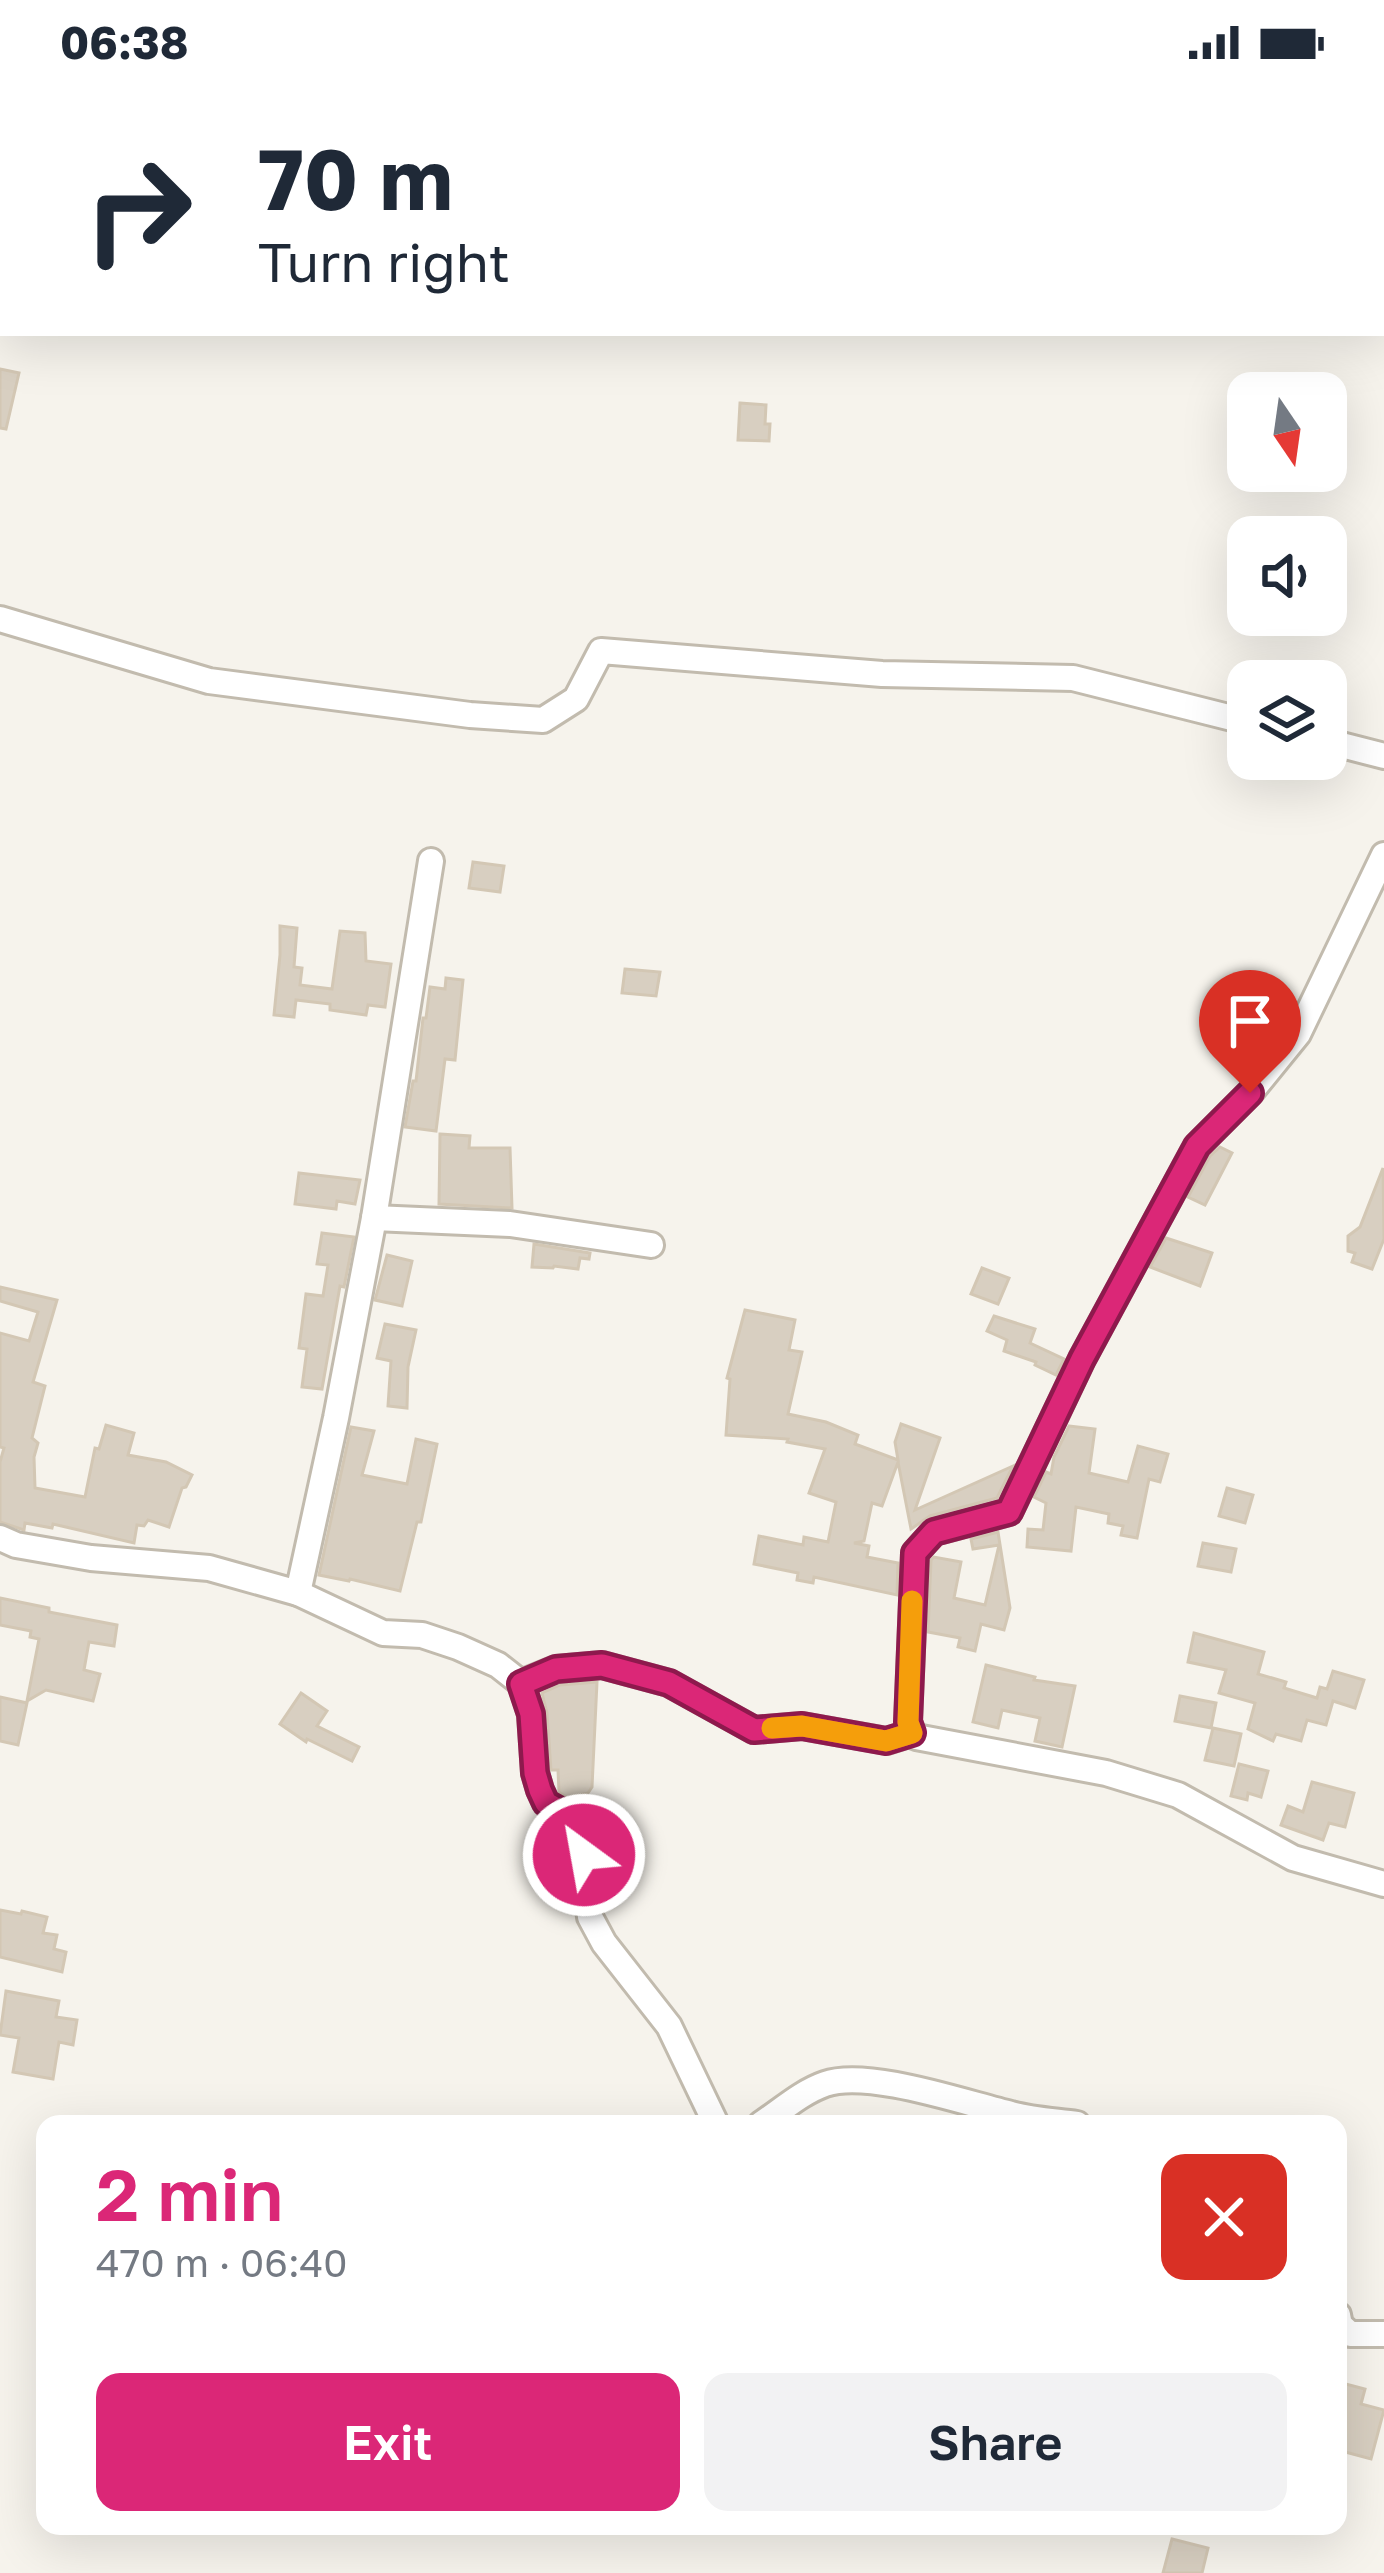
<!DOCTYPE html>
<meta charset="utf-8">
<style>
:root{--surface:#fff;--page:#f2f2f3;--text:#1f2937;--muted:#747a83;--accent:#db2777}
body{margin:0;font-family:"Golos Text",sans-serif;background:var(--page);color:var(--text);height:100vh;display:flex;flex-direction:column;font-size:45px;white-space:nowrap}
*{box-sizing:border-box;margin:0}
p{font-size:39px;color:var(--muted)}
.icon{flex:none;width:66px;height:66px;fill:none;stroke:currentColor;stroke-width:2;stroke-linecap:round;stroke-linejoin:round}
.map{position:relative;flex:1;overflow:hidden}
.panel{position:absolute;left:36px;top:2031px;width:1311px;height:420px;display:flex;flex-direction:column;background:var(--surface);border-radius:24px;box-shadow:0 12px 48px #0002}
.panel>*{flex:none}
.hud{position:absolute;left:0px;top:0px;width:1386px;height:252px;box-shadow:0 12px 48px #0002;background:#fff;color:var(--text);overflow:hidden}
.needle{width:78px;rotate:167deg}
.buttons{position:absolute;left:1227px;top:288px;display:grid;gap:24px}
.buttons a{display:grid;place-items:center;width:120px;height:120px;border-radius:24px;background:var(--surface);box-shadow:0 12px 48px #0002;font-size:60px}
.pin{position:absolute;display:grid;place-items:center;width:102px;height:102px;color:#fff;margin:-123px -51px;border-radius:50% 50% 50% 0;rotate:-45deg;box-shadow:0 0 12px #0007}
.pin .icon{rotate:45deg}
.me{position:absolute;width:132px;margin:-66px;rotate:328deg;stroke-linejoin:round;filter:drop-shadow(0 0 9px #0008)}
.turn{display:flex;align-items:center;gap:42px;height:252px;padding:0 60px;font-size:54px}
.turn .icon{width:156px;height:156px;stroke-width:2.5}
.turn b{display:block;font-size:84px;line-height:102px}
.round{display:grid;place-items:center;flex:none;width:126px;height:126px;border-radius:24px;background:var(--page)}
.headline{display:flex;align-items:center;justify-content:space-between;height:204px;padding:0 60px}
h1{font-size:72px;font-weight:600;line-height:90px;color:var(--accent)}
.action{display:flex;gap:24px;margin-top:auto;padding:24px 60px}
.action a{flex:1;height:138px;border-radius:24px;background:var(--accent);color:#fff;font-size:48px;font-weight:600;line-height:138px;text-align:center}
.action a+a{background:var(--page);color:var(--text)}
.status{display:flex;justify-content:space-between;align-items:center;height:84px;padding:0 60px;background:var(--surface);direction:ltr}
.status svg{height:33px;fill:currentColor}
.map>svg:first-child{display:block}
.building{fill:#d8cfc1;stroke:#d3c7b4;stroke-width:3}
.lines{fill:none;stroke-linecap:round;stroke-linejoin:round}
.minor-casing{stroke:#c2bbae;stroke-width:30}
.minor{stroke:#fff;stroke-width:24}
.route-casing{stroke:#8e194d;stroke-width:30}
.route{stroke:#db2777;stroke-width:21}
.slow{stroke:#f59e0b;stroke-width:21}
</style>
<div class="status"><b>06:38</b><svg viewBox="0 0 49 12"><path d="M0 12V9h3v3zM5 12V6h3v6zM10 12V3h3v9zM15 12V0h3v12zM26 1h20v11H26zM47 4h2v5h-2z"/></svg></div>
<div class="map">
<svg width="1384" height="2489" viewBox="0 0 1384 2489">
<rect width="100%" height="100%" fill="#f6f3ec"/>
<g class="building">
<polygon points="0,285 19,289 6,345 0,344"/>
<polygon points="740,319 766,321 765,340 770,340 769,357 738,356"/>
<polygon points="473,778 504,782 500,808 469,804"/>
<polygon points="280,842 297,844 294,883 302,884 300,901 332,905 340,847 365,849 366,877 391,880 385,923 368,921 366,931 330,926 330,920 296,916 294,933 274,931 280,871"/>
<polygon points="625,885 660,888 656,912 622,909"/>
<polygon points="446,894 463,896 455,976 445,975 436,1047 405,1043 413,997 416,997 423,934 426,934 430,903 445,905"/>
<polygon points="440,1050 470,1052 469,1064 510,1064 512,1124 439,1120"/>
<polygon points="1220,1063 1232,1069 1205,1121 1188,1113 1210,1072"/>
<polygon points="1383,1084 1384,1155 1372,1185 1352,1178 1355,1169 1348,1167 1348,1152 1360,1143"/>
<polygon points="299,1089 360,1096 355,1120 337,1117 336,1125 295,1120"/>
<polygon points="322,1149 354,1153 344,1203 340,1202 322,1305 302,1303 307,1265 299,1264 306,1210 323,1212 328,1181 317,1180"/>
<polygon points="1166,1154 1212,1169 1200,1202 1150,1183"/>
<polygon points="534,1160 590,1169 589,1175 580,1174 578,1185 554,1182 553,1184 532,1183"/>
<polygon points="387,1171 412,1177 402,1222 375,1216"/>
<polygon points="982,1184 1009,1194 998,1220 971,1210"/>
<polygon points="0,1203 57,1216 33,1298 45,1302 32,1354 38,1359 34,1373 35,1404 85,1413 95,1364 99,1365 106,1341 134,1349 128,1371 166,1378 192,1391 186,1403 182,1404 169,1443 148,1436 144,1442 137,1441 134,1459 53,1440 52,1444 25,1439 24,1446 0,1438 0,1378 4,1364 0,1363 0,1249 29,1257 38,1228 0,1217"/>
<polygon points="745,1226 795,1236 789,1266 802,1268 788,1330 826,1338 858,1351 855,1360 898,1376 895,1358 901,1340 940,1354 915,1426 1013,1382 997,1414 930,1432 911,1445 898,1378 882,1422 872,1419 864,1457 854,1459 869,1462 867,1473 898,1479 897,1511 814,1493 813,1499 797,1496 798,1489 754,1480 759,1452 803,1461 804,1453 828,1458 836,1418 809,1409 825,1365 787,1358 788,1355 726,1351 730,1295 727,1294"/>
<polygon points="994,1232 1035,1245 1030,1259 1064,1275 1056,1291 1035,1281 1036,1278 1004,1267 1007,1256 987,1247"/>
<polygon points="385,1240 416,1246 408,1283 407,1324 388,1322 391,1277 377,1274"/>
<polygon points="1069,1342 1095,1345 1089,1389 1128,1398 1138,1362 1168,1370 1160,1398 1149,1395 1137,1454 1121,1451 1123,1442 1108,1439 1109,1430 1076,1423 1071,1467 1027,1463 1028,1445 1043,1446 1046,1419 1034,1413 1046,1388 1051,1390 1054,1373"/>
<polygon points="351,1343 374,1347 362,1391 407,1400 416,1355 437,1360 421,1438 417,1438 400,1507 350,1495 349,1497 319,1491"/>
<polygon points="1227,1404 1253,1411 1245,1439 1219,1432"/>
<polygon points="998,1448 1010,1524 1004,1546 981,1540 975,1567 958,1563 960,1554 928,1548 931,1476 934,1473 961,1478 954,1514 985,1521 999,1461 973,1465 971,1455"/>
<polygon points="1203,1459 1236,1465 1231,1488 1198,1482"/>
<polygon points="0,1514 49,1524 49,1528 117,1541 114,1562 89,1558 84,1586 100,1590 93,1617 46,1606 27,1617 39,1555 30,1553 31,1547 0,1541"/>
<polygon points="1194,1549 1264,1568 1258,1590 1286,1598 1284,1604 1317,1614 1320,1603 1327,1605 1333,1587 1364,1596 1355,1624 1333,1617 1326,1641 1307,1636 1301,1657 1276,1650 1273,1657 1248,1645 1255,1619 1219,1609 1226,1586 1188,1578"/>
<polygon points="986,1581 1035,1593 1034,1596 1075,1602 1062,1663 1035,1657 1040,1634 1002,1626 998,1644 973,1638"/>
<polygon points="597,1598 592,1703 588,1709 575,1712 572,1718 559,1708 558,1686 551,1686 547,1629 542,1609 560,1601"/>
<polygon points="301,1609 327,1627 317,1642 359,1663 352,1677 307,1655 306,1658 280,1640"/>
<polygon points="1180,1612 1216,1619 1211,1644 1175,1637"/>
<polygon points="0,1613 27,1619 18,1661 0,1657"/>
<polygon points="1213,1644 1241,1650 1234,1682 1205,1676"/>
<polygon points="1239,1680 1268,1687 1261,1713 1248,1709 1247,1716 1231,1712"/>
<polygon points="1312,1698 1354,1709 1345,1743 1329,1739 1323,1756 1281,1741 1288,1722 1303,1728"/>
<polygon points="0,1826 21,1830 22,1827 47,1833 43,1849 57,1851 54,1865 66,1868 62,1888 0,1873"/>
<polygon points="6,1907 59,1917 56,1933 77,1936 73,1961 59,1958 53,1995 13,1988 19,1954 0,1951"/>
<polygon points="1338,2298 1365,2305 1361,2320 1384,2326 1371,2375 1338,2366"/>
<polygon points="1172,2455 1208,2464 1202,2489 1163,2489"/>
</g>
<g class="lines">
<defs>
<g id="minor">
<polyline points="0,535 209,597 470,631 543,636 576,615 601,567 882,590 1073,594 1248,638"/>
<polyline points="1326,657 1384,672"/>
<polyline points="374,1134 510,1140 651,1161"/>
<polyline points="0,1454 16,1461 91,1474 209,1484 298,1509 383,1549 422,1551 458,1563 498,1581 521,1599 531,1630 535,1689 540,1706 546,1719 575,1741 583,1771 590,1833 604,1859 669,1942 716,2040"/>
<polyline points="298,1509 336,1334 374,1134 431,777"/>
<polyline points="521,1599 556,1585 602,1581 669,1599 754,1646 802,1642 887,1657 912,1649 908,1638 915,1469 934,1448 1009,1428 1082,1275 1197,1062 1250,1009 1298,950 1384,771"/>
<polyline points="912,1649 916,1653 1106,1689 1178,1711 1293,1774 1384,1800"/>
<path d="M761 2040C782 2026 802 2008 825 2000 868 1985 965 2019 1011 2030 1032 2036 1055 2037 1077 2040"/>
<polyline points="1338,2231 1340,2241 1350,2250 1384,2250"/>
</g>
</defs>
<use href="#minor" class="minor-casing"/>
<use href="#minor" class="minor"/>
</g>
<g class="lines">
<defs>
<polyline id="route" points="584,1771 575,1741 562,1728 546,1719 540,1706 535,1689 531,1630 521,1600 556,1585 602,1581 669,1599 754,1646 802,1642 886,1657 912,1649 908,1638 915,1469 934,1448 1009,1428 1082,1275 1197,1062 1250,1009"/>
</defs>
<use href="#route" class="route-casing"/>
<use href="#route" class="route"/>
<polyline class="slow" points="772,1644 802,1642 886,1657 912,1649 908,1638 912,1517"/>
</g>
</svg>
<div class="buttons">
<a><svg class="needle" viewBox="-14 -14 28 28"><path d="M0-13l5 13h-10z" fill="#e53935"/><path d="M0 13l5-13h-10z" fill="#747a83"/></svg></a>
<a><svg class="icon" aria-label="sound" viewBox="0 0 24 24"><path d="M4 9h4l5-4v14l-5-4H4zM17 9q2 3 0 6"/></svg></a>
<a><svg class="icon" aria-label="layers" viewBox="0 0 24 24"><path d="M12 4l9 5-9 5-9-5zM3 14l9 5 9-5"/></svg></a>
</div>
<div class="pin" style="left:1250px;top:1009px;background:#d93025"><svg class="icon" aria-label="arrive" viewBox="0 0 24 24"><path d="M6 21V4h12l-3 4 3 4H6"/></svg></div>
<svg class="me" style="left:584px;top:1771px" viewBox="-20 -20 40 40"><circle r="17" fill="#db2777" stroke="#fff" stroke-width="3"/><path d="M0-11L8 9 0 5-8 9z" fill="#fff"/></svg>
<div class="hud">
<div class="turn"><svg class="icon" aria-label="right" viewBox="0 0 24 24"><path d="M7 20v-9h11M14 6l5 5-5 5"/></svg><div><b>70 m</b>Turn right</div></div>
</div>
<section class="panel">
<div class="headline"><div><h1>2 min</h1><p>470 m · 06:40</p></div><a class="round" style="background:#d93025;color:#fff"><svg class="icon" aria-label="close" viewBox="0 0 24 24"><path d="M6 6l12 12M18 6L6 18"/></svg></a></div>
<div class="action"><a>Exit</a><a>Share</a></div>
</section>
</div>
